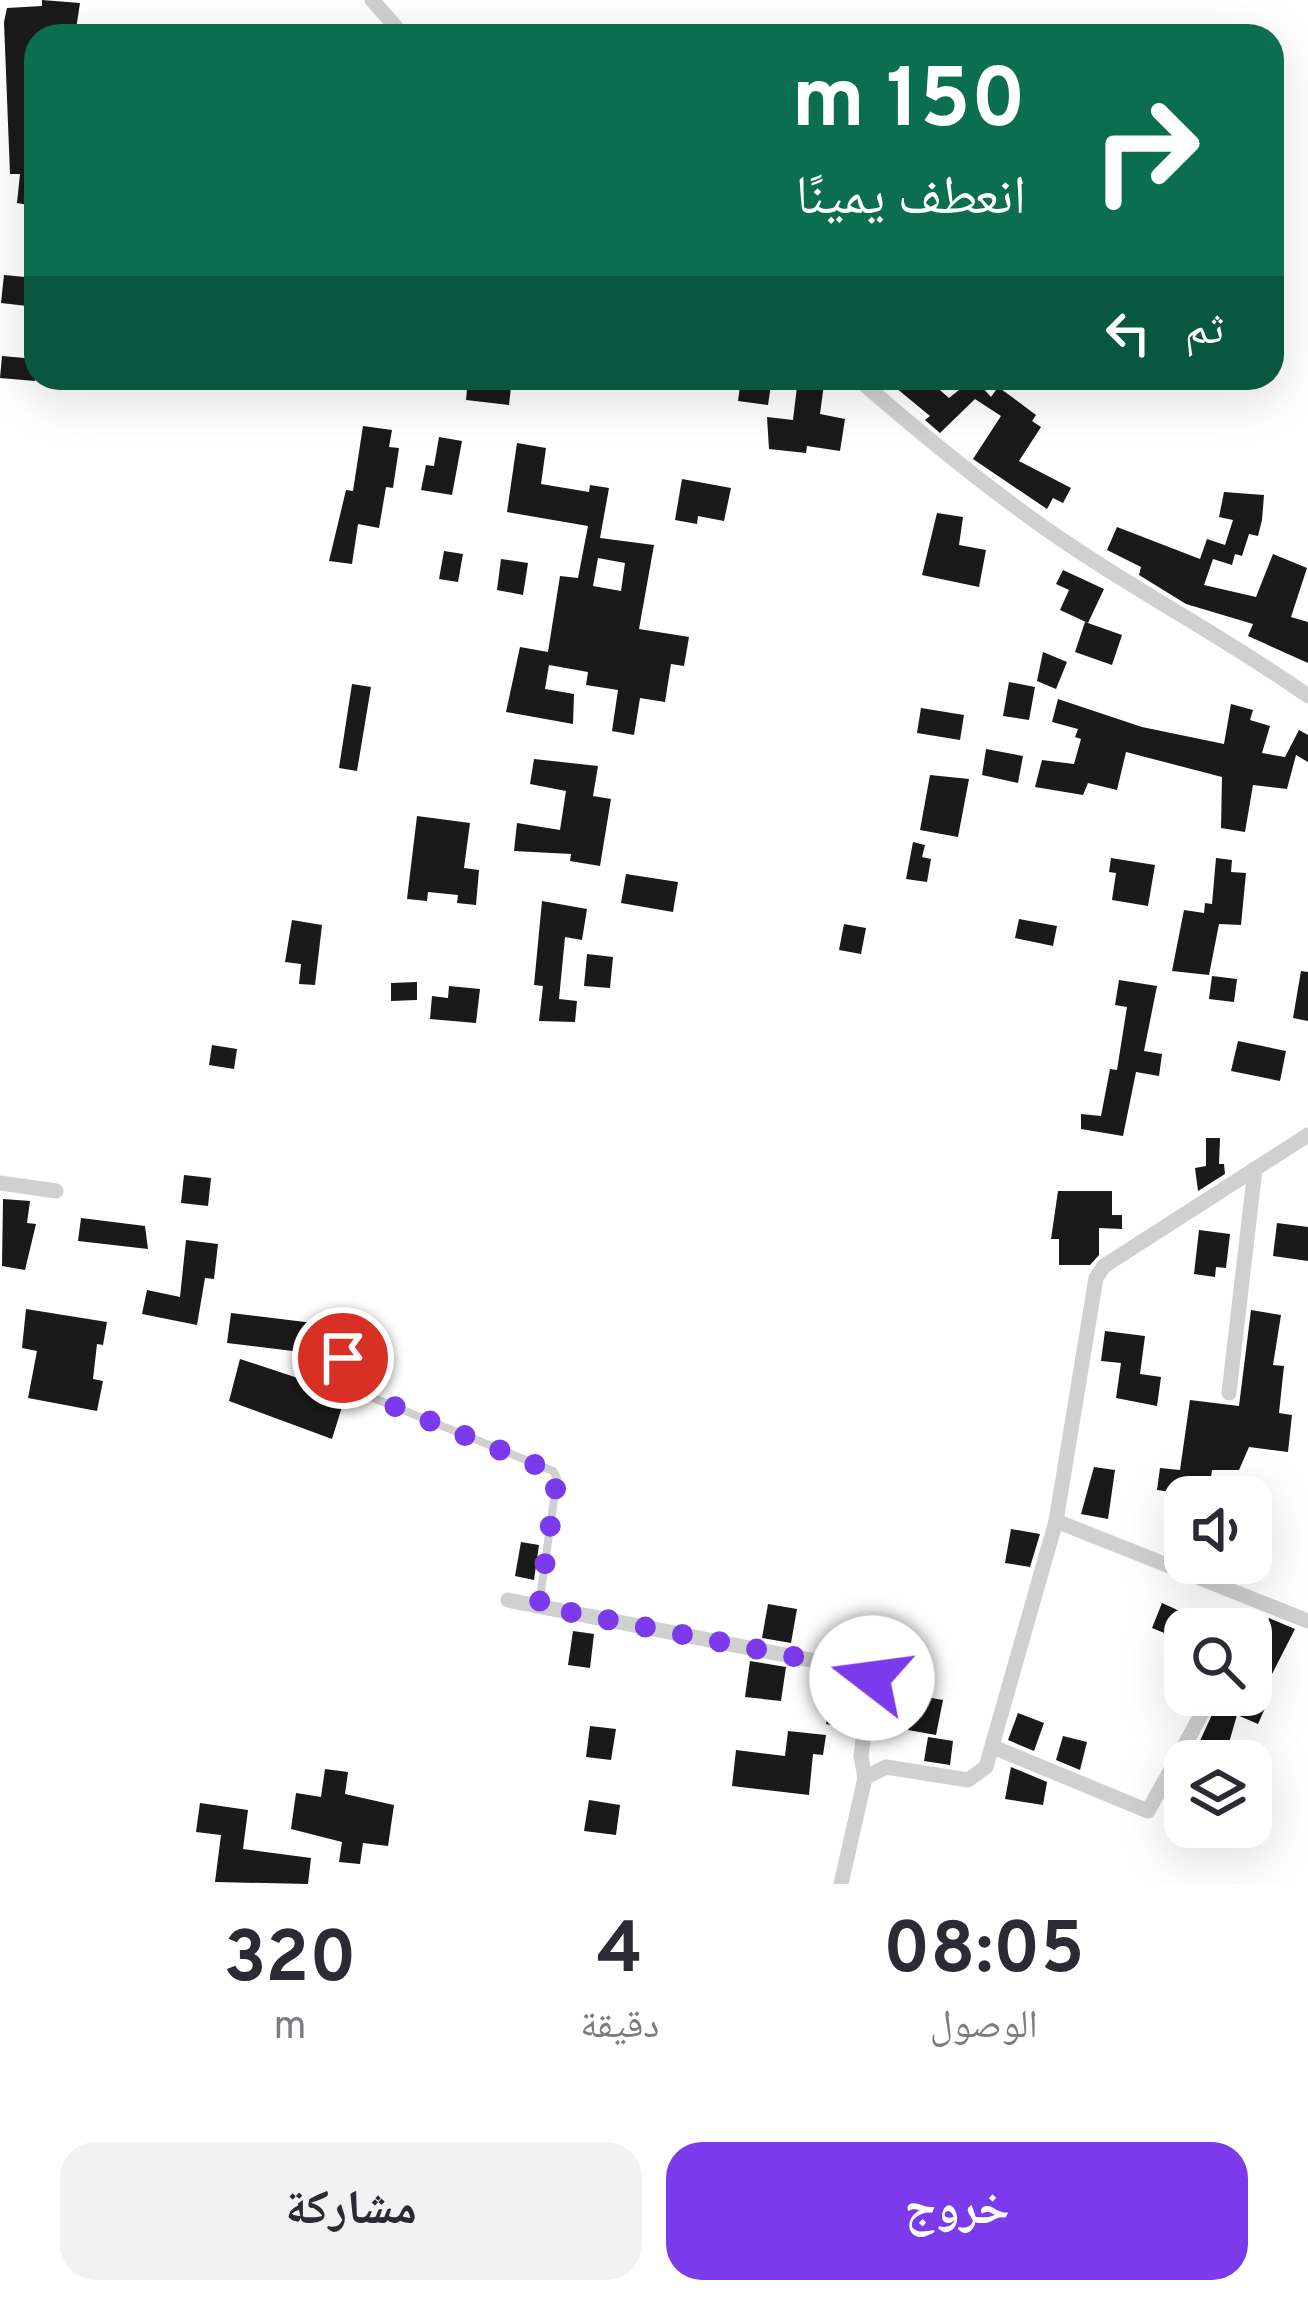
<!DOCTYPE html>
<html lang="ar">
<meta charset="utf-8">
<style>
:root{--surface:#fff;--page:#f2f2f3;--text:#2b2b33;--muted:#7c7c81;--accent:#7c3aed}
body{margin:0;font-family:Overpass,"Noto Naskh Arabic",sans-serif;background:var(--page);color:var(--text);direction:rtl;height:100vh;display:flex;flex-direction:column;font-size:45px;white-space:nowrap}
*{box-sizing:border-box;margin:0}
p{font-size:39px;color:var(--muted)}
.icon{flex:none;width:66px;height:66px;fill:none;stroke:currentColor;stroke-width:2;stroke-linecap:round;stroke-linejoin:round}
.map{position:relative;height:1884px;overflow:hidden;direction:ltr}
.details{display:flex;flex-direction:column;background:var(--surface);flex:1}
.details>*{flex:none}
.guide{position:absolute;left:24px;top:24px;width:1260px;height:366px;border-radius:36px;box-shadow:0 12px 48px #0002;direction:rtl;background:#0b6e4f;color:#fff;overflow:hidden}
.buttons{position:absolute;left:1164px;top:1476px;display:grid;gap:24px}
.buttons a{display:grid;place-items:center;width:108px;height:108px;border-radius:24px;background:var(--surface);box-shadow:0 12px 48px #0002;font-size:60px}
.pin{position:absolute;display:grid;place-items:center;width:102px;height:102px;color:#fff;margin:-51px;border:6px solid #fff;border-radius:50%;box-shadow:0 3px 12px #0007}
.me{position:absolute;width:132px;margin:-66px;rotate:285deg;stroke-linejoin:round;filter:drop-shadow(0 0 9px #0008)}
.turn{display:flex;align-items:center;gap:42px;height:252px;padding:0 60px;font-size:54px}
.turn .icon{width:156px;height:156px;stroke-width:2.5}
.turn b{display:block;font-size:84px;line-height:102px}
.then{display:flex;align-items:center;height:114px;padding:0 60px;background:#0003;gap:24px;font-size:45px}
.eta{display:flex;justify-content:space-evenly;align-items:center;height:204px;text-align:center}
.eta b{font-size:72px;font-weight:700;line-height:84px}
.action{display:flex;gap:24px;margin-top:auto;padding:24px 60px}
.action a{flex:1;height:138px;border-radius:36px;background:var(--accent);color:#fff;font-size:48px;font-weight:700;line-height:138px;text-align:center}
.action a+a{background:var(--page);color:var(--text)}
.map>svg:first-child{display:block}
.building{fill:#1a1a1a;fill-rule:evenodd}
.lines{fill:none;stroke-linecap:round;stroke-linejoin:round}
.lane{stroke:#d0d0d0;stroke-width:8}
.street{stroke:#d0d0d0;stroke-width:15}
.route{stroke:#7c3aed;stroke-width:21;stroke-dasharray:0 37.8}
</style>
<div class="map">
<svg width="1308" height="1884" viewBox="0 0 1308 1884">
<rect width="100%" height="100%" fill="#fff"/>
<g class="building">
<polygon points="42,0 80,3 75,36 36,36 36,173 28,205 17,203 20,174 10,174 4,22 7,8 42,6"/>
<polygon points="4,275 36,278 36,307 1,303"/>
<polygon points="2,356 36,359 35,381 0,378"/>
<polygon points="468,378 512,378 509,405 466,400"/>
<polygon points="741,378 772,378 768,405 738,401"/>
<polygon points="798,378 817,378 817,383 824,384 820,414 845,419 840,451 807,446 806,453 769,449 767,417 793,420"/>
<polygon points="884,378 926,378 949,398 974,378 991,397 998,387 1012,397 1036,415 1032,421 1041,427 1019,461 1071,488 1063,503 1053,498 1047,509 973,459 1001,416 975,399 940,433 925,420 930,416"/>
<polygon points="363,426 392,430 389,447 399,448 393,488 386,487 379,528 358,524 352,564 329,561 346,490 353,491"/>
<polygon points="439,437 462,441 452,495 421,490 426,465 434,466"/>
<path d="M517 443 546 448 541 484 589 492 590 485 609 488 600 538 654 545 639 629 689 637 684 666 671 664 665 702 640 698 634 735 612 731 618 690 586 685 588 672 549 665 545 689 574 694 573 724 506 712 520 647 548 652 560 576 578 578 588 526 507 512ZM598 558 625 563 621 591 593 586Z"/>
<polygon points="682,479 731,488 724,521 698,516 697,524 675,520"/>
<polygon points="1224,492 1264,495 1262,520 1258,536 1249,534 1242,556 1235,554 1232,565 1213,559 1204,585 1256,597 1273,554 1307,568 1291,617 1308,622 1308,663 1248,636 1253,624 1186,604 1139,575 1141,567 1107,550 1117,527 1200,559 1207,539 1225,545 1233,520 1219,517"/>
<polygon points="937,513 963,517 959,545 986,550 979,587 922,575"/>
<polygon points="444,551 463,554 458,582 439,579"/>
<polygon points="501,559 528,563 523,595 497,590"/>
<polygon points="1063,570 1104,589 1088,623 1060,610 1069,590 1056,584"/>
<polygon points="1085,622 1122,635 1112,665 1075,652"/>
<polygon points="1043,652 1067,662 1056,689 1037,681"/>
<polygon points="1009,682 1035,687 1029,720 1003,716"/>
<polygon points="352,684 371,687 357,771 339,768"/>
<polygon points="1058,699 1142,727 1224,744 1231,704 1253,710 1250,720 1270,726 1262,753 1285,757 1299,730 1308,735 1308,762 1296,755 1287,789 1253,785 1245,832 1221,828 1222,777 1126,752 1117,790 1088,783 1083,795 1035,787 1042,760 1074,764 1081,739 1075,737 1078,729 1052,722"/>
<polygon points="921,708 964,715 960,740 917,733"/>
<polygon points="986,749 1023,756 1018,783 982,775"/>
<polygon points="534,759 598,766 593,796 611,799 600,866 570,861 571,854 514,851 517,823 560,830 566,791 530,784"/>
<polygon points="930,775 969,779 958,837 920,830"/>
<polygon points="417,816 470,823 464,868 479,870 476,905 457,903 458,895 428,892 427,901 407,899"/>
<polygon points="913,842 925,845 922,857 931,859 927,882 906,879"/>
<polygon points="1111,858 1155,865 1148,906 1112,900 1116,873 1109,872"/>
<polygon points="1216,858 1232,860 1231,872 1246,873 1241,925 1219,924 1209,975 1172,971 1184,910 1204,913 1205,903 1212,904"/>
<polygon points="626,874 678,882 673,912 621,903"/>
<polygon points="542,901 587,909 582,940 565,937 559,999 577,1001 575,1022 539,1021 543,986 534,985"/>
<polygon points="1019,919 1057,926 1053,946 1015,938"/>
<polygon points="292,920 322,925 315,985 299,984 301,964 285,962"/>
<polygon points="844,924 866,928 861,954 839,950"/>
<polygon points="587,954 613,957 610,988 584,986"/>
<polygon points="1301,971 1308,972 1308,1021 1293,1018"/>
<polygon points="1212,976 1237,979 1234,1002 1209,999"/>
<polygon points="1119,980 1157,986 1144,1051 1162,1054 1159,1076 1136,1072 1123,1136 1081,1129 1081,1114 1101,1116 1110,1069 1117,1070 1127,1007 1115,1005"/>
<polygon points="417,982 417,1000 391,1001 391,983"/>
<polygon points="449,986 480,989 476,1023 430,1019 432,996 448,998"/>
<polygon points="1238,1041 1286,1051 1280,1081 1231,1071"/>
<polygon points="212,1045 237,1049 234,1069 209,1065"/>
<polygon points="1206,1138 1220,1138 1219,1164 1224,1164 1225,1174 1198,1191 1195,1168 1206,1166"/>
<polygon points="184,1175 211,1178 208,1206 181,1203"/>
<polygon points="1058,1191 1112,1191 1112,1215 1122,1215 1122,1229 1099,1228 1099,1255 1090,1265 1059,1265 1059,1239 1051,1239"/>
<polygon points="3,1199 30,1201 27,1223 36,1224 25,1270 2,1266"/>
<polygon points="81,1218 145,1226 148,1249 78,1241"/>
<polygon points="1277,1223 1308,1227 1308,1261 1273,1256"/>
<polygon points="1199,1230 1230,1234 1226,1268 1216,1267 1215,1277 1194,1274"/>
<polygon points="186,1240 218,1244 214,1279 205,1278 197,1325 142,1314 147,1290 180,1297"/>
<polygon points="26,1309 107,1322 103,1345 97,1344 93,1379 103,1381 97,1411 28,1398 37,1351 22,1348"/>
<polygon points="1251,1310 1281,1315 1273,1365 1284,1366 1279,1413 1292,1415 1288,1452 1249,1447 1239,1470 1212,1470 1208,1497 1157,1490 1160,1468 1180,1470 1190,1400 1239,1406"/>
<polygon points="231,1313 338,1326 334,1356 227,1343"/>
<polygon points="1105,1331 1145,1336 1140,1374 1161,1377 1157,1406 1116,1398 1121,1363 1101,1361"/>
<polygon points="240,1359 346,1394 332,1439 229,1401"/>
<polygon points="1094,1467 1115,1470 1108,1519 1081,1514"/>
<polygon points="1011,1529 1040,1534 1030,1567 1005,1563"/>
<polygon points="521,1542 539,1545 534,1580 515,1576"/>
<polygon points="1162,1603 1184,1613 1174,1637 1152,1628"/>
<polygon points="768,1604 797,1609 791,1643 762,1638"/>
<polygon points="1269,1618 1295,1629 1271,1676 1260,1671 1268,1655 1254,1648"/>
<polygon points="573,1631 594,1634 590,1668 568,1665"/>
<polygon points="750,1661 786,1667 781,1701 745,1697"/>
<polygon points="835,1677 858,1682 852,1730 826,1724"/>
<polygon points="1251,1692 1269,1699 1258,1724 1237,1715 1226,1753 1198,1745 1221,1695"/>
<polygon points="904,1693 943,1700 936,1735 908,1730 911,1717 900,1715"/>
<polygon points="1018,1713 1044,1723 1034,1751 1008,1740"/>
<polygon points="590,1726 616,1729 611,1760 586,1757"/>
<polygon points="788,1731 826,1735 823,1755 813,1754 809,1795 732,1786 736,1750 785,1756"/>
<polygon points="1063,1736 1087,1742 1080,1770 1056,1760"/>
<polygon points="928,1737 953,1741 950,1765 924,1761"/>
<polygon points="1011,1767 1047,1782 1043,1805 1005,1799"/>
<polygon points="325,1769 348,1772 345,1794 394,1805 388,1846 363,1843 360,1864 339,1862 342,1842 291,1829 296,1793 321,1797"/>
<polygon points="589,1800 620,1805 616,1835 584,1831"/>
<polygon points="200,1803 248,1810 243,1849 311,1858 308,1884 215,1882 221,1835 196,1832"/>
</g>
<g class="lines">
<polyline class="lane" points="343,1358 361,1393 553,1471 557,1478 539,1605"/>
<g class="street">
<polyline points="372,0 404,36"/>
<path d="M857 378C920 433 983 485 1052 533 1135 591 1225 637 1308 696"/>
<polyline points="0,1183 56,1191"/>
<polyline points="1229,1393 1255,1169"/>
<polyline points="1056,1521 1308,1621"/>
<polyline points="508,1600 871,1672 861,1756 865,1778"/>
<polyline points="993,1747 1148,1811 1210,1699"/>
<polyline points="841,1884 865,1778 886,1767 968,1780 986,1767 1056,1521 1096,1278 1104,1266 1308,1135"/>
</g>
</g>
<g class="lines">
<polyline class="route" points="343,1358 362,1393 553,1472 557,1478 539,1606 862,1670 872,1678"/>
</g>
</svg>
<div class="buttons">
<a><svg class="icon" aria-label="sound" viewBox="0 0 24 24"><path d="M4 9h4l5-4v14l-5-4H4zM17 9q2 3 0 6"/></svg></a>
<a><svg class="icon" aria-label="search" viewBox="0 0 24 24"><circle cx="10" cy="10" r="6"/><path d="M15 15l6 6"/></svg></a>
<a><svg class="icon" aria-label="layers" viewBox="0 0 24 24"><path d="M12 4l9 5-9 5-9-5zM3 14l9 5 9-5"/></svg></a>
</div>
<div class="pin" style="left:343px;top:1358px;background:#d93025"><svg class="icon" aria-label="arrive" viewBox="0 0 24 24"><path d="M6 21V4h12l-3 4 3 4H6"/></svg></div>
<svg class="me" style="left:872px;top:1678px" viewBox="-20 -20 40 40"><circle r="19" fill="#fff"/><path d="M0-13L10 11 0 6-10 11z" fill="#7c3aed"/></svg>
<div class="guide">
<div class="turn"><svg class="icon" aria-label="right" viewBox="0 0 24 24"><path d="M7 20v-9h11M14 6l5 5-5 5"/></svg><div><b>150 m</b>انعطف يمينًا</div></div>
<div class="then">ثم<svg class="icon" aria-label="left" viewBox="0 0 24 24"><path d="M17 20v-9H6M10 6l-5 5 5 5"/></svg></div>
</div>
</div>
<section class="details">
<div class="eta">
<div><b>08:05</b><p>الوصول</p></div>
<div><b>4</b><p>دقيقة</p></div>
<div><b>320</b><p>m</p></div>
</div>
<div class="action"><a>خروج</a><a>مشاركة</a></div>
</section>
